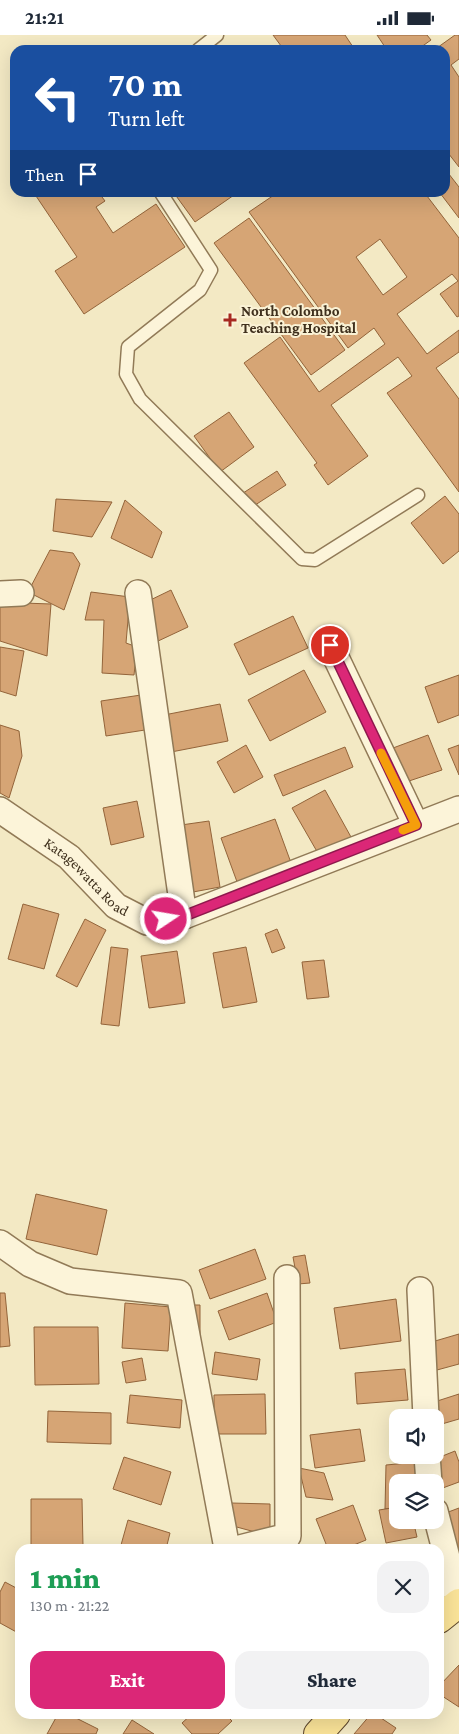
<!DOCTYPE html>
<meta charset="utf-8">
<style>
:root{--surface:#fff;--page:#f2f2f3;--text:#1f2937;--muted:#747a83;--accent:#db2777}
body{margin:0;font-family:"Crimson Pro",serif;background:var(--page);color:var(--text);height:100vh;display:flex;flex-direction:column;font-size:19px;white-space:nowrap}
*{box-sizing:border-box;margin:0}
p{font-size:16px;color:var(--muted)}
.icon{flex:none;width:28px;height:28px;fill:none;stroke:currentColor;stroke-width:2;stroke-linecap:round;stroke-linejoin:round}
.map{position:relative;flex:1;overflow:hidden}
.panel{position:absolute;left:15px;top:1509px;width:429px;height:175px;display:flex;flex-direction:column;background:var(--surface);border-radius:15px;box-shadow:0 5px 20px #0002}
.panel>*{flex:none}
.banner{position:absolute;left:10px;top:10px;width:440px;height:152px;border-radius:15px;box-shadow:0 5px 20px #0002;background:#1a4fa0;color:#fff;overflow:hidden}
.controls{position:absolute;left:389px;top:1374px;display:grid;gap:10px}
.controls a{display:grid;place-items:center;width:55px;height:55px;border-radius:10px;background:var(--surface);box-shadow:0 5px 20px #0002;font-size:25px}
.pin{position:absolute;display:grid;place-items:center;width:42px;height:42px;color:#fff;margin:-21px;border:2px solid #fff;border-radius:50%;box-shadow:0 1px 5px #0007}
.me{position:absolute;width:55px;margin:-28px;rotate:78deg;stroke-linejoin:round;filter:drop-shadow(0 0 4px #0008)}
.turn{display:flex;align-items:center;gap:18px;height:105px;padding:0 15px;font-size:22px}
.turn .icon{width:65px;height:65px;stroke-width:2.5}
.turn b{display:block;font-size:35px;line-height:42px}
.then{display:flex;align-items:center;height:48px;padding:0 15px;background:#0003;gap:10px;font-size:19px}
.round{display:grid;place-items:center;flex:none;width:52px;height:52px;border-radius:15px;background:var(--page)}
.headline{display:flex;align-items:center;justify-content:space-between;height:85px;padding:0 15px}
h1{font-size:30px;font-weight:800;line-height:38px;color:#1e9e55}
.cta{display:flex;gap:10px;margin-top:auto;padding:10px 15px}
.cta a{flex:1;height:58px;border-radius:15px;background:var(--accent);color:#fff;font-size:20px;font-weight:800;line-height:58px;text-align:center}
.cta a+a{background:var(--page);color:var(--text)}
.status{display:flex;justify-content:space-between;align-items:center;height:35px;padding:0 25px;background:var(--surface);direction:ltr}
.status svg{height:14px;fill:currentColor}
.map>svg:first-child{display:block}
.building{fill:#d6a575;stroke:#93643a;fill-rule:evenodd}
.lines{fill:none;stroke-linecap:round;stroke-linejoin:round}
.service-casing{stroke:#917a57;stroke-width:15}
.minor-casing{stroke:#917a57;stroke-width:28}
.primary-casing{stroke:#5e472c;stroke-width:30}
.service{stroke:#fcf4d9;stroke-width:12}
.minor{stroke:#fcf4d9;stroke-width:25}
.primary{stroke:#fae398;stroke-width:28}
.route-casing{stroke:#8e194d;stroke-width:12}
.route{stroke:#db2777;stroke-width:9}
.slow{stroke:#f59e0b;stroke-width:9}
.poi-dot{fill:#a72920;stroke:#faf2d5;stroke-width:2}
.labels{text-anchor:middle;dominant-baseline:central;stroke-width:4;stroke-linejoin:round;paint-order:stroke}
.poi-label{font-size:15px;font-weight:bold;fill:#3f301d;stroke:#faf2d5;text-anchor:start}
.street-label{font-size:15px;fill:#3f301d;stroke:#faf2d5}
</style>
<div class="status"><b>21:21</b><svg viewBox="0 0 49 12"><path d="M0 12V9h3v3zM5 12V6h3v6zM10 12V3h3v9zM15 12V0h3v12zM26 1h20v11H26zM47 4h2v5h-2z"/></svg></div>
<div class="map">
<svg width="459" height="1699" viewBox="0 0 459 1699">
<rect width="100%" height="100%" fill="#f3e9c4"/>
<g class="building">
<polygon points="273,0 345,0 355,15 284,15"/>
<polygon points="377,0 427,0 431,5 417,15 387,15"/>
<polygon points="455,0 459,0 459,24 451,30 459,42 459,132 445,114 445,15 434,15"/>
<polygon points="445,134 459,152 459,183 440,158 445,158"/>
<polygon points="34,158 99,158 105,166 96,172 113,198 156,169 185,212 84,279 55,236 77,222"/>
<polygon points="174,158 237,158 195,187"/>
<path d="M277 158H432L427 161 459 203V281L457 282 440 259 458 246 452 239 397 279 427 319 459 295V317L436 333 459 364V457L387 358 412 341 398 322 331 370 368 421 328 450 314 430 317 428 244 328 280 302 319 357 385 309 374 293 348 313 249 177ZM380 204 407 242 383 260 356 222Z"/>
<polygon points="249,183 345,315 311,340 214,208"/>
<polygon points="229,377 254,412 220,437 194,401"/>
<polygon points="277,436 286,450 246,476 237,462"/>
<polygon points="445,461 459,479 459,516 443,529 411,488"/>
<polygon points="56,464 112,467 92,502 53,496"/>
<polygon points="125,465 162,497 152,523 111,503"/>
<polygon points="50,515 73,518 80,529 64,575 28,557"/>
<polygon points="171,555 188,592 156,607 138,571"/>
<polygon points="91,557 130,562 126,608 137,612 134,640 102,638 104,585 85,585"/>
<polygon points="23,568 51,569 47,621 0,606 0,570"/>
<polygon points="293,581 308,613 249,640 234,609"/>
<polygon points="0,612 24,616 16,661 0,656"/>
<polygon points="304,635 326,677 270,706 248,665"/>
<polygon points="459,640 459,680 438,688 425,652"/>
<polygon points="141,660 145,695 106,701 101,666"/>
<polygon points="220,669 228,706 166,718 159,681"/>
<polygon points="0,690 19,696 22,721 9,763 0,758"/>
<polygon points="428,700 442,735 406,747 393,713"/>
<polygon points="246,710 263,742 234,758 217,727"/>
<polygon points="459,710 459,740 448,714"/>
<polygon points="345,712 353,732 283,761 274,740"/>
<polygon points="325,755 351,802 319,820 292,773"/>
<polygon points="137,766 144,802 111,810 103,773"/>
<polygon points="275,784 294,836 240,855 221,803"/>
<polygon points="209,786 220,852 193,857 181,790"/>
<polygon points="23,869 59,879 44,934 8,924"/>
<polygon points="85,884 106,895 77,952 56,941"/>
<polygon points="277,894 285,913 272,918 265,899"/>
<polygon points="111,912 128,914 119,991 101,989"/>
<polygon points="246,912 257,967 223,973 213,918"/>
<polygon points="177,916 185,968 149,973 141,921"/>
<polygon points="324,925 329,962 307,964 302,927"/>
<polygon points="36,1159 107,1175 97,1220 26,1204"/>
<polygon points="255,1214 266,1244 210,1264 199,1235"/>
<polygon points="305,1220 310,1248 298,1249 293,1222"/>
<polygon points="0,1258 5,1258 10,1311 0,1312"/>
<polygon points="267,1258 277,1287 229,1305 218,1276"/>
<polygon points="396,1264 401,1306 340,1314 334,1273"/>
<polygon points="125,1268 171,1272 168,1316 122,1313"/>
<polygon points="182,1270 200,1270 200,1305"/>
<polygon points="34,1292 98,1292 99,1349 35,1350"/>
<polygon points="459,1299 459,1329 426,1338 418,1311"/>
<polygon points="215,1317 260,1324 257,1345 212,1339"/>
<polygon points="142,1323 146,1345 126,1348 122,1327"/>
<polygon points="405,1334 408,1365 357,1369 355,1338"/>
<polygon points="265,1359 266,1399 214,1399 214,1360"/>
<polygon points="459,1359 459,1384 435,1391 428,1369"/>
<polygon points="130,1360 182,1365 180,1393 127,1388"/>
<polygon points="48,1376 111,1378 111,1409 47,1407"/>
<polygon points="360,1394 365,1426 315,1433 310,1400"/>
<polygon points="455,1416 459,1427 459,1447 440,1454 430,1426"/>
<polygon points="124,1422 171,1437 161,1470 113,1454"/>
<polygon points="418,1427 423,1448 398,1448 398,1472 385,1474 386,1430"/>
<polygon points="299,1433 324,1438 333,1465 306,1462"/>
<polygon points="31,1464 82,1464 83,1511 31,1511"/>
<polygon points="231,1468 270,1469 270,1501 233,1491"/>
<polygon points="353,1470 366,1505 344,1514 328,1514 316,1484"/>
<polygon points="398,1472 398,1485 413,1485 417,1502 386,1508 379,1475"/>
<polygon points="459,1473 459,1513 457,1513 443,1479"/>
<polygon points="128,1485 170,1498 166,1514 132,1514 121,1510"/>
<polygon points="5,1547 20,1555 20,1599 0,1588 0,1557"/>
<polygon points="459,1630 459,1672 439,1659 439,1651"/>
<polygon points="58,1679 68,1679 98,1694 96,1699 47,1699"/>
<polygon points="192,1679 225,1679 232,1686 218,1699 192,1699 182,1688"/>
<polygon points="371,1679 375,1679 396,1693 392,1699 354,1699"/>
<polygon points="132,1685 154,1699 123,1699"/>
</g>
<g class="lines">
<defs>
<g id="service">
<polyline points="198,15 217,0"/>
<polyline points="161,158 211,235 200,255 128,312 126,339 140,364 302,524 315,525 418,460"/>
</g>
<g id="minor">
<polyline points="138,558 184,881"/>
<polyline points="0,559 21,558"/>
<polyline points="330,610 416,790"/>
<path id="s1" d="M0 775 69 822 116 871 147 887 184 881 459 774"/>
<polyline points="0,1208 30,1229 70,1246 179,1258 226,1508 234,1514"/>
<polyline points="420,1255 426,1382"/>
<polyline points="427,1420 429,1448"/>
<polyline points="435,1476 459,1569"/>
<polyline points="236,1514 288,1501 287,1243"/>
</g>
<g id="primary">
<polyline points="439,1584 459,1568"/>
<polyline points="318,1699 336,1679"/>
</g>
</defs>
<use href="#service" class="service-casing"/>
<use href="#minor" class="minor-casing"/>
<use href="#primary" class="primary-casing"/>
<use href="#service" class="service"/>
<use href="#minor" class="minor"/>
<use href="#primary" class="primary"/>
</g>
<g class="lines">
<defs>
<polyline id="route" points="166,884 184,881 416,790 330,610"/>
</defs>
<use href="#route" class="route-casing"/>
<use href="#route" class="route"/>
<polyline class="slow" points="381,718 416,790 403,795"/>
</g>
<path class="poi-dot" d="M227.5 277.5h5v5h5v5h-5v5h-5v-5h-5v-5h5z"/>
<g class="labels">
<g class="poi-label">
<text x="241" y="276">North Colombo<tspan x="241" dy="17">Teaching Hospital</tspan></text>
</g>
<g class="street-label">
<text stroke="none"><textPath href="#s1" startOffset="110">Katagewatta Road</textPath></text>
</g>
</g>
</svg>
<div class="controls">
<a><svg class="icon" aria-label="sound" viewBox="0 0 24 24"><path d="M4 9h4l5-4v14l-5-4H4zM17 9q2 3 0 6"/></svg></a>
<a><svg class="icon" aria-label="layers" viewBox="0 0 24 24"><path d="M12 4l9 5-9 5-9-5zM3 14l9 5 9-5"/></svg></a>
</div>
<div class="pin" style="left:330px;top:610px;background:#d93025"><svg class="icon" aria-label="arrive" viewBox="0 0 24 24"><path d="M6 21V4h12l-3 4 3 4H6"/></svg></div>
<svg class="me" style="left:166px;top:884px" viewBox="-20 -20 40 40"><circle r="17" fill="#db2777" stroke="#fff" stroke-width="3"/><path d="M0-11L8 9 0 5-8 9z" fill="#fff"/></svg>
<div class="banner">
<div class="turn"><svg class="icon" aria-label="left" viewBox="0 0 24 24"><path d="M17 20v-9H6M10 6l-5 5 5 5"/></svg><div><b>70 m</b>Turn left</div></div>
<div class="then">Then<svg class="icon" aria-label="arrive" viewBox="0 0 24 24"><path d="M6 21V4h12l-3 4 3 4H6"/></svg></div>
</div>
<section class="panel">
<div class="headline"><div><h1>1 min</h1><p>130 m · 21:22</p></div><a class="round"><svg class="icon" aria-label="close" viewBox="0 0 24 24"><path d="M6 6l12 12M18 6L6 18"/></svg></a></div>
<div class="cta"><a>Exit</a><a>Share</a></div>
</section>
</div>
